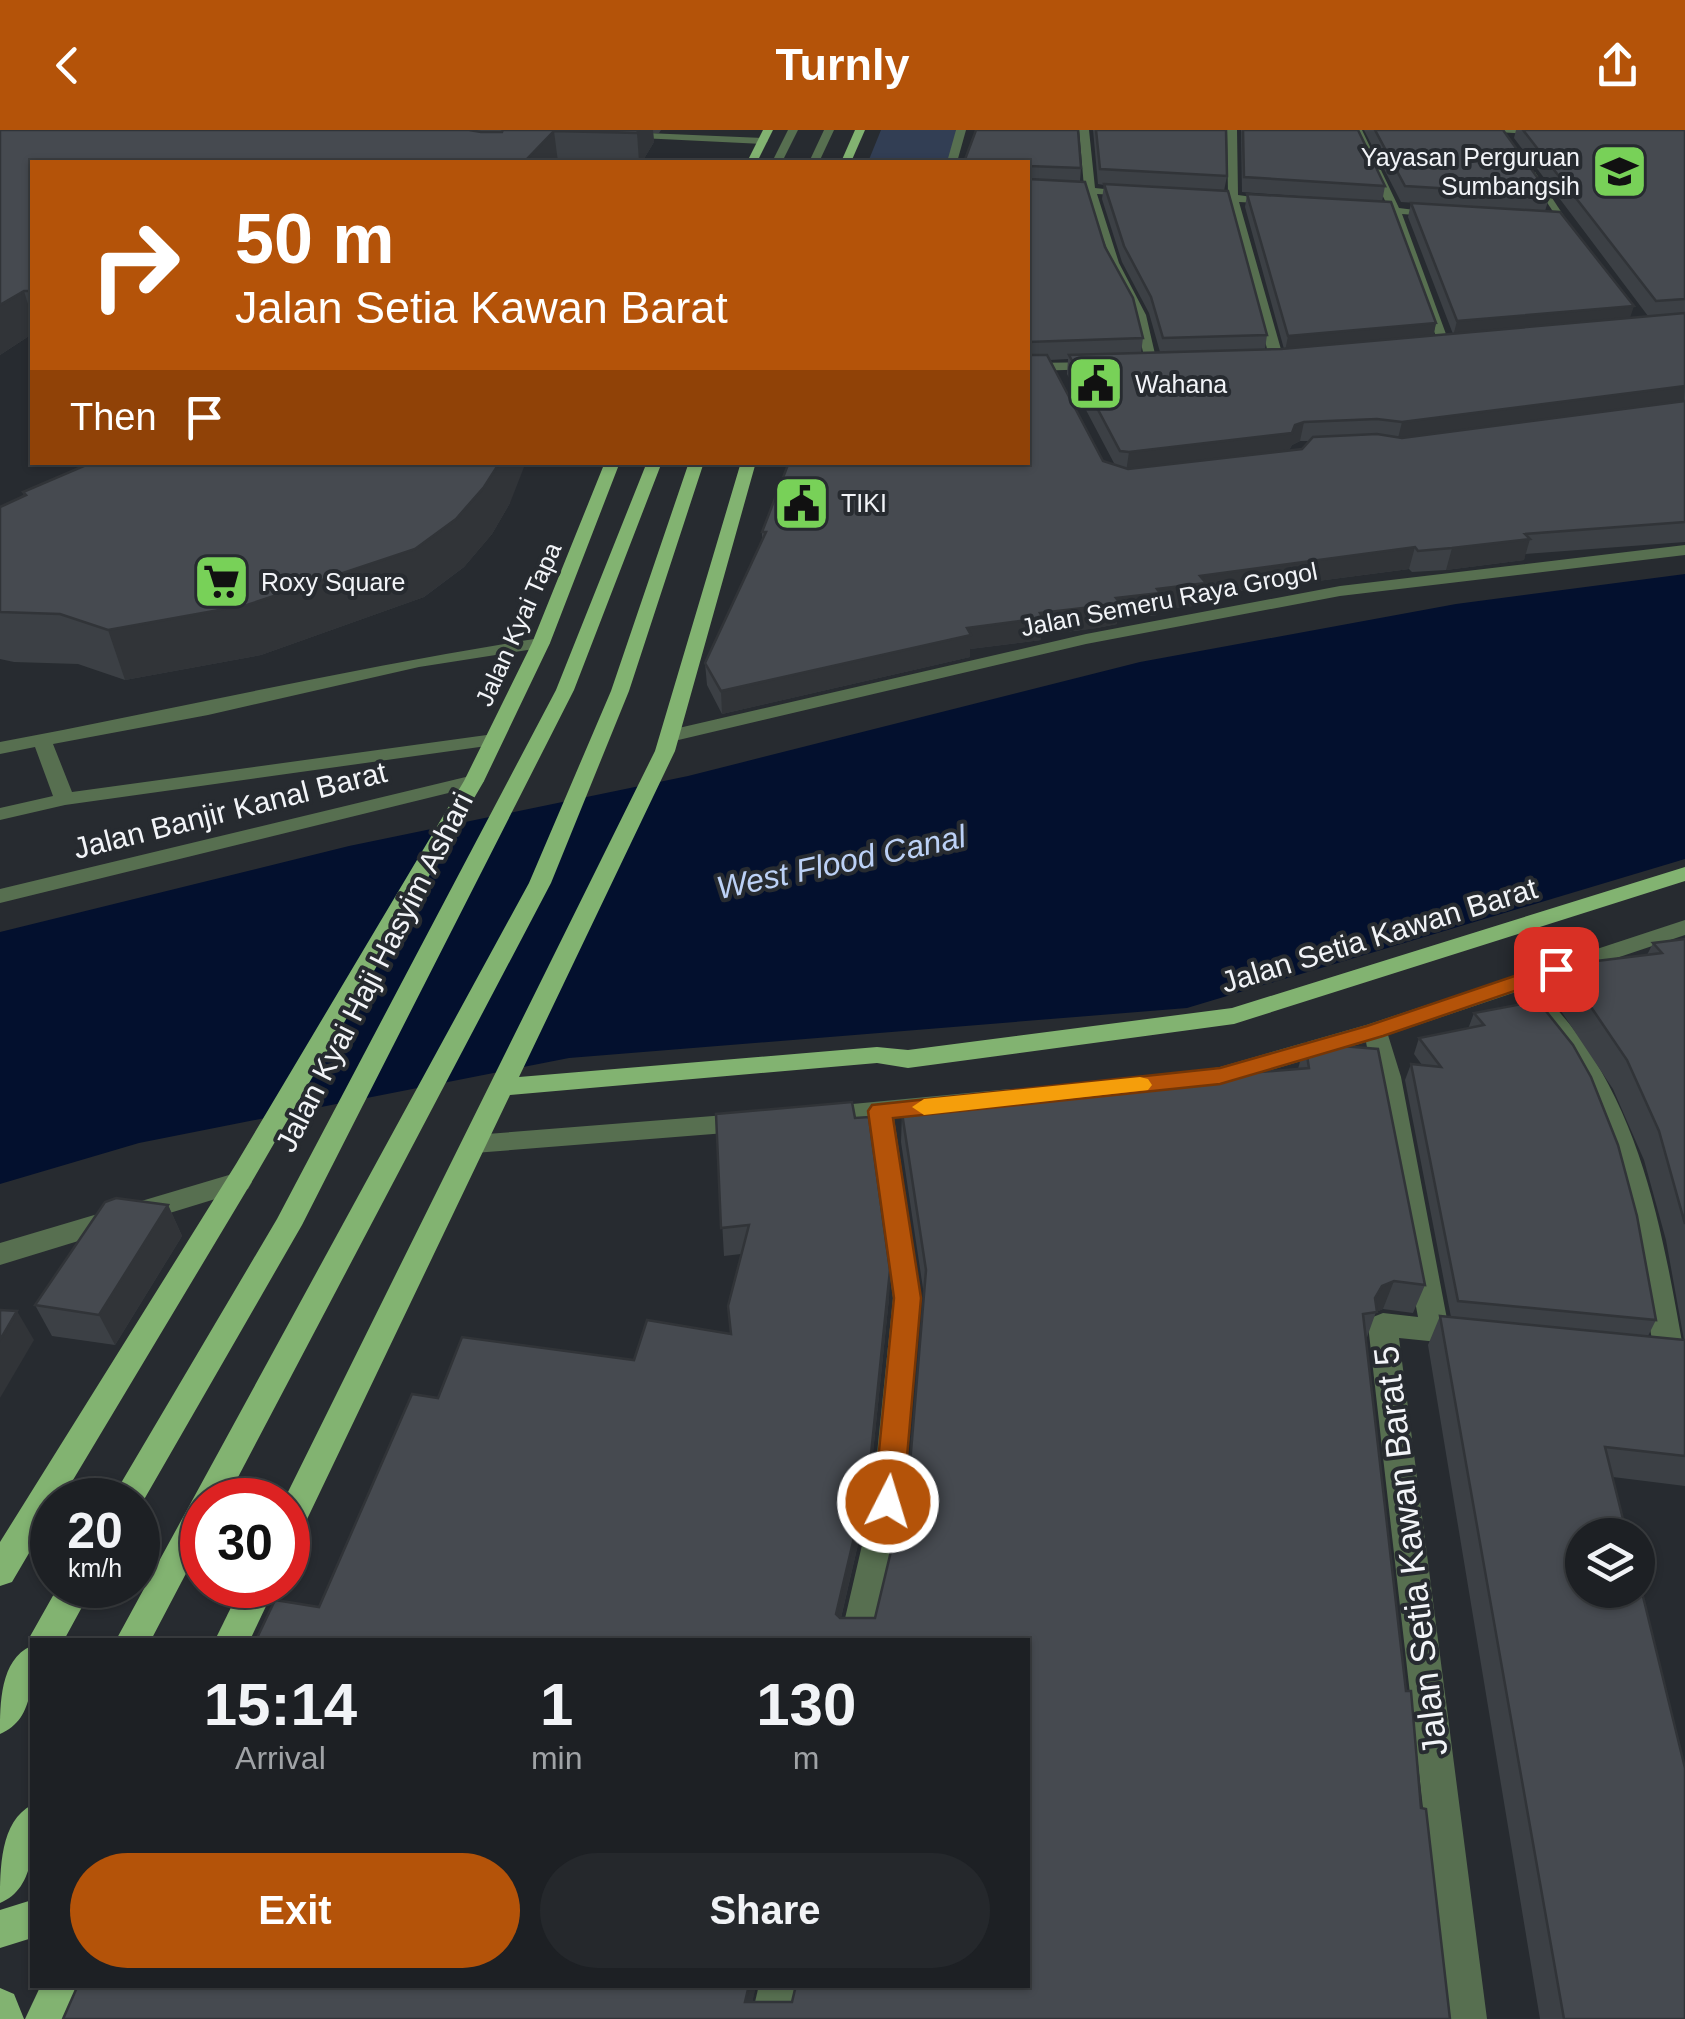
<!DOCTYPE html>
<style>
:root{--surface:#1d2024;--page:#25282c;--text:#f1f3f6;--muted:#a0a3a6;--line:#3b3e41;--accent:#b45309}
body{margin:0;font-family:Helvetica,sans-serif;background:var(--page);color:var(--text);height:100vh;display:flex;flex-direction:column;font-size:38px;white-space:nowrap}
*{box-sizing:border-box;margin:0}
p{font-size:32px;color:var(--muted)}
.icon{flex:none;width:55px;height:55px;fill:none;stroke:currentColor;stroke-width:2;stroke-linecap:round;stroke-linejoin:round}
.map{position:relative;flex:1;overflow:hidden}
.drawer{position:absolute;left:30px;top:1508px;width:1000px;height:350px;display:flex;flex-direction:column;background:var(--surface);border-radius:0px;box-shadow:0 2px 8px #0004,0 0 0 2px var(--line)}
.drawer>*{flex:none}
.guide{position:absolute;left:30px;top:30px;width:1000px;height:305px;border-radius:0px;box-shadow:0 2px 8px #0004,0 0 0 2px var(--line);background:#b45309;color:#fff;overflow:hidden}
.tools{position:absolute;left:1565px;top:1388px;display:grid;gap:20px}
.tools a{display:grid;place-items:center;width:90px;height:90px;border-radius:50%;background:var(--surface);box-shadow:0 2px 8px #0004,0 0 0 2px var(--line);font-size:50px}
.speed{position:absolute;left:30px;top:1348px;display:flex;gap:20px;font-size:50px;font-weight:700;text-align:center}
.speed>*{display:grid;place-content:center;width:130px;height:130px;border-radius:50%;background:var(--surface);box-shadow:0 2px 8px #0004,0 0 0 2px var(--line);line-height:1}
.speed small{font-size:25px;font-weight:400}
.speed .limit{border:15px solid #d22;background:#fff;color:#111}
.pin{position:absolute;display:grid;place-items:center;width:85px;height:85px;color:#fff;margin:-42px;border-radius:20px;box-shadow:0 5px 15px #0006}
.me{position:absolute;width:110px;margin:-55px;rotate:5deg;stroke-linejoin:round;filter:drop-shadow(0 0 8px #0008)}
.turn{display:flex;align-items:center;gap:35px;height:210px;padding:0 40px;font-size:45px}
.turn .icon{width:130px;height:130px;stroke-width:2.5}
.turn b{display:block;font-size:70px;line-height:85px}
.then{display:flex;align-items:center;height:95px;padding:0 40px;background:#0003;gap:20px;font-size:38px}
.eta{display:flex;justify-content:space-evenly;align-items:center;height:170px;text-align:center}
.eta b{font-size:60px;font-weight:600;line-height:70px}
.primary-button{display:flex;gap:20px;margin-top:auto;padding:20px 40px}
.primary-button a{flex:1;height:115px;border-radius:60px;background:var(--accent);color:#fff;font-size:40px;font-weight:600;line-height:115px;text-align:center}
.primary-button a+a{background:var(--page);color:var(--text)}
header{display:flex;justify-content:space-between;align-items:center;height:130px;padding:0 40px;background:var(--accent);color:#fff;font-size:45px;font-weight:600}
.map>svg:first-child{display:block}
.green{fill:#323e54}
.water{fill:#03102e}
.lines{fill:none;stroke-linecap:round;stroke-linejoin:round}
.minor{fill:#576f50;fill-rule:evenodd}
.major{fill:#82b371;fill-rule:evenodd}
.wall{fill:#3c4045;fill-rule:evenodd}
.shaded-wall{fill:#313438}
.building{fill:#464a50;stroke:#313438;stroke-width:2.5}
.route{fill:#b45309;stroke:#753606;stroke-width:2.5}
.slow{fill:#f59e0b}
.labels{text-anchor:middle;dominant-baseline:central;stroke-width:8;stroke-linejoin:round;paint-order:stroke}
.far-poi-label{font-size:25px;fill:#f2f4f8;stroke:#272b30;text-anchor:start}
.far-street-label{font-size:25px;fill:#f2f4f8;stroke:#272b30}
.street-label{font-size:30px;fill:#f2f4f8;stroke:#272b30}
.water-label{font-size:32px;font-style:italic;fill:#bcd1f6;stroke:#272b30}
.near-street-label{font-size:35px;fill:#f2f4f8;stroke:#272b30}
</style>
<header><svg class="icon" aria-label="back" viewBox="0 0 24 24"><path d="M15 5l-7 7 7 7"/></svg>Turnly<svg class="icon" aria-label="share" viewBox="0 0 24 24"><path d="M12 15V3M7 8l5-5 5 5M5 13v7h14v-7"/></svg></header>
<div class="map">
<svg width="1685" height="1889" viewBox="0 0 1685 1889">
<rect width="100%" height="100%" fill="#272b30"/>
<polygon class="green" points="881,0 955,0 960,1 950,32 868,32"/>
<polygon class="water" points="1685,444 1685,729 1187,878 569,928 139,1013 0,1054 0,802 349,716 688,646 1140,532 1456,474"/>
<g class="lines">
<g class="minor">
<polygon points="788,0 798,0 782,32 772,32"/>
<polygon points="824,0 834,0 819,32 809,32"/>
<polygon points="956,0 966,0 957,32 947,32"/>
<polygon points="1079,0 1089,0 1095,58 1142,63 1137,66 1097,64 1119,133 1146,185 1158,237 1146,234 1134,185 1107,133 1086,64 1028,61 1028,55 1084,57"/>
<polygon points="1227,0 1237,0 1238,65 1281,71 1276,74 1239,72 1284,230 1277,234 1270,230 1228,71 1191,66 1196,63 1228,65"/>
<polygon points="1352,0 1362,0 1399,78 1447,84 1441,87 1402,84 1450,215 1438,212 1391,84 1356,78 1361,75 1388,77"/>
<polygon points="1464,0 1552,0 1554,2 1549,5"/>
<polygon points="623,2 763,8 768,11 763,14 620,7"/>
<polygon points="1527,42 1535,42 1581,112 1573,112"/>
<polygon points="1107,232 1109,235 1102,239 1028,241 1028,233"/>
<polygon points="1685,415 1685,425 1340,466 1086,514 670,612 660,606 670,600 1086,504 1340,456"/>
<path d="M541 508 550 513 547 517 419 537 208 585 53 614 72 662 494 604 501 606V614L65 675 0 690V678L53 666 35 617 0 624V612C181 578 360 536 541 508Z"/>
<polygon points="474,645 484,651 481,655 0,773 0,759"/>
<path d="M1685 790V805L1536 855C1553 875 1571 894 1585 915 1647 1007 1665 1116 1684 1223L1679 1232 1669 1235 1659 1232 1654 1223C1638 1122 1624 1017 1569 928 1554 904 1533 884 1516 862L1388 905 1401 947 1447 1189 1478 1195 1483 1203 1478 1211 1468 1215 1399 1208 1487 1889H1447L1368 1195 1373 1187 1383 1183 1418 1187 1366 912 1220 955 1194 958 1181 949 1185 943 1220 937 1366 895Z"/>
<polygon points="1010,959 1019,962 1023,968 1019,974 894,988 921,1168 904,1372 874,1510 840,1510 872,1372 893,1168 869,991 812,992 808,986 812,980 821,977"/>
<polygon points="751,983 760,985 764,992 760,999 751,1001 474,1023 465,1021 461,1014 465,1007 474,1005"/>
<polygon points="239,1042 248,1045 252,1052 248,1059 0,1135 0,1113"/>
<polygon points="759,1855 799,1855 791,1889 751,1889"/>
</g>
<g class="major">
<polygon points="763,0 773,0 757,32 747,32"/>
<polygon points="855,0 865,0 851,32 841,32"/>
<polygon points="605,332 620,332 550,513 484,651 254,1048 61,1370 52,1370 52,1384 12,1452 0,1456 0,1412 236,1034 464,651 532,513"/>
<polygon points="647,332 662,332 574,560 302,1095 138,1380 138,1370 111,1370 277,1089 556,560"/>
<polygon points="689,332 704,332 629,561 551,753 226,1370 202,1370 202,1413 151,1510 116,1510 529,753 611,561"/>
<polygon points="741,332 756,332 675,621 519,947 877,917 908,920 1232,878 1685,737 1685,751 1234,894 908,938 877,933 510,965 299,1406 288,1410 288,1370 284,1370 655,621"/>
<path d="M59 1455H94L64 1510H32C32 1543 37 1589 0 1604 0 1574 0 1530 31 1516L28 1510Z"/>
<polygon points="242,1455 276,1455 250,1510 215,1510"/>
<path d="M32 1675C34 1709 37 1758 0 1773 0 1739 0 1691 32 1675Z"/>
<polygon points="32,1770 32,1808 0,1818 0,1780"/>
<polygon points="41,1855 82,1855 66,1889 25,1889"/>
<polygon points="0,1858 14,1864 24,1889 0,1889"/>
</g>
</g>
<g class="wall">
<polygon points="0,0 661,0 659,3 653,3 654,12 642,32 32,32 32,204 0,225"/>
<path d="M1093 0H1226L1227 46 1224 61 1267 205 1265 219H1284L1245 77 1247 64 1436 193 1433 206 1453 204 1408 87 1411 73 1630 188 1648 186 1514 8 1516 0H1685V412L1525 424 1524 430 1446 440 1412 442 1409 439 1204 466 1202 475 1157 480V485L1117 490V494L1097 498 1041 505V510L970 519V527L722 584 707 555 705 533 762 412V402L1028 332V32L1081 38 1080 51 1143 208 1141 223 1160 222 1149 183 1122 132 1102 69 1104 55 1098 54ZM1068 229 1067 244 1115 335 1103 331 1050 230ZM1300 311H1309L1302 319 1289 320 1292 315Z"/>
<polygon points="1241,0 1358,0 1385,56 1382,72 1242,62"/>
<polygon points="1364,0 1503,0 1550,65 1545,81 1401,72"/>
<polygon points="23,362 510,373 492,404 464,437 424,467 261,525 125,550 78,534 14,532 0,529 0,377 24,366"/>
<polygon points="1685,809 1685,1356 1613,1347 1685,1889 1540,1889 1428,1215 1440,1186 1684,1210 1666,1110 1644,1030 1613,959 1561,881 1566,870 1561,862 1572,834 1647,825 1653,813"/>
<polygon points="1538,871 1656,1190 1648,1206 1451,1187 1405,950 1411,934 1422,935 1414,924 1419,908 1468,899 1474,883"/>
<polygon points="1305,913 1425,1155 1413,1183 1383,1179 1376,1182 1366,1210 1406,1561 1450,1889 63,1889 756,1855 752,1872 792,1872 1028,1855 319,1477 438,1268 634,1230 731,1204 741,1124 724,1126 716,984 890,1140 889,1168 868,1371 841,1488 875,1488 909,1346 924,1165 901,1012 902,983 976,976 976,966 1298,939"/>
<polygon points="168,1075 182,1106 115,1215 52,1206 35,1175"/>
</g>
<g class="shaded-wall">
<polygon points="639,0 653,0 654,12 642,32 639,32 637,3"/>
<polygon points="554,1 558,32 524,32"/>
<polygon points="24,161 32,187 32,204 0,225 0,175"/>
<polygon points="1634,176 1629,191 1453,206 1457,191"/>
<polygon points="1436,193 1433,208 1285,221 1288,206"/>
<polygon points="1685,256 1684,274 1397,312 1402,292"/>
<polygon points="1304,292 1300,311 1292,315 1288,323 1126,342 1129,322 1295,295"/>
<polygon points="500,332 526,332 510,373 492,404 464,437 424,467 261,525 125,550 108,500"/>
<polygon points="1530,409 1524,430 1446,440 1452,418"/>
<polygon points="1415,417 1409,439 1204,466 1202,475 1157,480 1157,485 1117,490 1117,494 1097,498 1041,505 1041,510 970,519 970,527 722,584 721,561 967,498 1116,468 1157,459 1200,446"/>
<polygon points="168,1075 182,1106 115,1215 99,1185"/>
<polygon points="890,1140 889,1168 868,1371 836,1509 836,1484"/>
<polygon points="1394,1151 1383,1179 1372,1184 1375,1168 1382,1156"/>
<polygon points="17,1181 34,1210 0,1268 0,1210"/>
<polygon points="749,1855 756,1855 749,1889 745,1872"/>
</g>
<g class="building">
<polygon points="0,0 469,0 481,2 502,2 503,0 639,0 637,3 554,1 524,32 32,32 32,161 24,161 0,175"/>
<polygon points="976,0 1078,0 1081,38 1029,36 1028,40 1028,32 964,32"/>
<polygon points="1096,0 1226,0 1227,46 1100,39"/>
<polygon points="1243,0 1358,0 1385,56 1244,47"/>
<polygon points="1375,0 1503,0 1550,65 1405,56"/>
<polygon points="1523,0 1685,0 1685,169 1656,171"/>
<polygon points="1028,47 1029,49 1085,52 1105,117 1133,168 1143,208 1028,212"/>
<polygon points="1104,54 1228,61 1267,205 1163,208 1151,167 1124,116"/>
<polygon points="1247,64 1391,72 1436,193 1288,206"/>
<polygon points="1411,73 1560,82 1634,176 1457,191"/>
<polygon points="1685,183 1685,256 1402,292 1377,289 1304,292 1295,295 1292,303 1129,322 1120,321 1069,225 1281,219"/>
<polygon points="1028,225 1047,225 1103,331 1128,339 1302,319 1313,307 1377,304 1402,308 1685,271 1685,392 1525,404 1530,409 1452,418 1418,421 1415,417 1200,446 1206,453 1157,459 1160,463 1116,468 1120,473 1100,476 1040,483 1043,488 967,498 971,505 721,561 705,533 766,402 762,402 789,332 1028,332"/>
<polygon points="93,332 500,332 484,357 456,389 415,419 247,475 108,500 60,484 0,482 0,377 26,365 23,362"/>
<polygon points="1685,809 1685,1094 1659,1001 1627,930 1574,852 1585,850 1572,834 1662,823 1653,813"/>
<polygon points="1538,871 1573,915 1591,947 1618,1015 1637,1086 1656,1190 1458,1171 1411,934 1441,937 1419,908 1484,895 1474,883"/>
<polygon points="1305,913 1378,919 1425,1155 1394,1151 1382,1156 1375,1168 1377,1182 1363,1184 1406,1561 1411,1561 1421,1678 1426,1679 1450,1889 63,1889 78,1855 749,1855 745,1872 792,1872 796,1855 1028,1855 1028,1510 256,1510 275,1470 319,1477 412,1264 438,1268 462,1207 634,1230 647,1190 731,1204 728,1176 749,1095 721,1098 716,984 852,972 855,988 869,987 890,1140 869,1344 836,1484 840,1488 875,1488 909,1346 926,1140 902,983 979,976 976,966 1309,938"/>
<polygon points="116,1068 168,1075 99,1185 35,1175 105,1072"/>
<polygon points="0,1180 17,1181 0,1210"/>
<polygon points="1440,1186 1685,1210 1685,1326 1605,1317 1627,1405 1582,1405 1582,1460 1638,1460 1638,1446 1685,1638 1685,1889 1564,1889"/>
</g>
<polygon class="route" points="1556,832 1567,839 1564,844 1383,906 1220,954 893,988 921,1168 903,1372 899,1381 888,1385 878,1381 874,1372 894,1168 868,981 872,975 1220,938 1367,896"/>
<polygon class="slow" points="1140,947 1148,949 1152,955 1148,960 924,985 912,977 924,969"/>
<defs>
<symbol id="school-square" viewBox="-11 -11 22 22"><rect x="-9" y="-9" width="18" height="18" rx="4" fill="#78d158" stroke="#272b30"/><path d="M0-5L7-2L0 1L-7-2ZM-4 1L0 2.5L4 1V4Q0 6-4 4Z" fill="#111"/></symbol>
<symbol id="civic-square" viewBox="-11 -11 22 22"><rect x="-9" y="-9" width="18" height="18" rx="4" fill="#78d158" stroke="#272b30"/><path d="M-.6-6.5H3V-4.5H.6V-3L4-1V1h2V6H-6V1h2V-1L-.6-3ZM-1.2 2.5V6h2.4V2.5Z" fill="#111"/></symbol>
<symbol id="supermarket-square" viewBox="-11 -11 22 22"><rect x="-9" y="-9" width="18" height="18" rx="4" fill="#78d158" stroke="#272b30"/><path d="M-6-5.5h2.5l.6 2H6L4.5 2H-2.5L-4.4-4H-6ZM-1.5 3.2a1.3 1.3 0 1 0 .1 0ZM3 3.2a1.3 1.3 0 1 0 .1 0Z" fill="#111"/></symbol>
</defs>
<g fill-rule="evenodd">
<use href="#school-square" x="1588" y="10" width="63" height="63"/>
<use href="#civic-square" x="1064" y="222" width="63" height="63"/>
<use href="#civic-square" x="770" y="342" width="63" height="63"/>
<use href="#supermarket-square" x="190" y="420" width="63" height="63"/>
</g>
<g class="labels">
<g class="far-poi-label">
<text x="1580" y="27" text-anchor="end">Yayasan Perguruan<tspan x="1580" dy="29">Sumbangsih</tspan></text>
<text x="1135" y="254">Wahana</text>
<text x="841" y="373">TIKI</text>
<text x="261" y="452">Roxy Square</text>
</g>
<g class="far-street-label">
<text transform="translate(1169 469) rotate(-11)">Jalan Semeru Raya Grogol</text>
<text transform="translate(518 494) rotate(-66)">Jalan Kyai Tapa</text>
</g>
<g class="street-label">
<text transform="translate(230 680) rotate(-14)">Jalan Banjir Kanal Barat</text>
<text transform="translate(1379 805) rotate(-17)">Jalan Setia Kawan Barat</text>
<text transform="translate(374 842) rotate(-63)">Jalan Kyai Haji Hasyim Ashari</text>
</g>
<g class="water-label">
<text transform="translate(841 732) rotate(-12)">West Flood Canal</text>
</g>
<g class="near-street-label">
<text transform="translate(1410 1421) rotate(-97)">Jalan Setia Kawan Barat 5</text>
</g>
</g>
</svg>
<div class="tools">
<a><svg class="icon" aria-label="layers" viewBox="0 0 24 24"><path d="M12 4l9 5-9 5-9-5zM3 14l9 5 9-5"/></svg></a>
</div>
<div class="speed"><div>20<small>km/h</small></div><div class="limit">30</div></div>
<div class="pin" style="left:1556px;top:839px;background:#d93025"><svg class="icon" aria-label="arrive" viewBox="0 0 24 24"><path d="M6 21V4h12l-3 4 3 4H6"/></svg></div>
<svg class="me" style="left:888px;top:1372px" viewBox="-20 -20 40 40"><circle r="17" fill="#b45309" stroke="#fff" stroke-width="3"/><path d="M0-11L8 9 0 5-8 9z" fill="#fff"/></svg>
<div class="guide">
<div class="turn"><svg class="icon" aria-label="right" viewBox="0 0 24 24"><path d="M7 20v-9h11M14 6l5 5-5 5"/></svg><div><b>50 m</b>Jalan Setia Kawan Barat</div></div>
<div class="then">Then<svg class="icon" aria-label="arrive" viewBox="0 0 24 24"><path d="M6 21V4h12l-3 4 3 4H6"/></svg></div>
</div>
<section class="drawer">
<div class="eta">
<div><b>15:14</b><p>Arrival</p></div>
<div><b>1</b><p>min</p></div>
<div><b>130</b><p>m</p></div>
</div>
<div class="primary-button"><a>Exit</a><a>Share</a></div>
</section>
</div>
